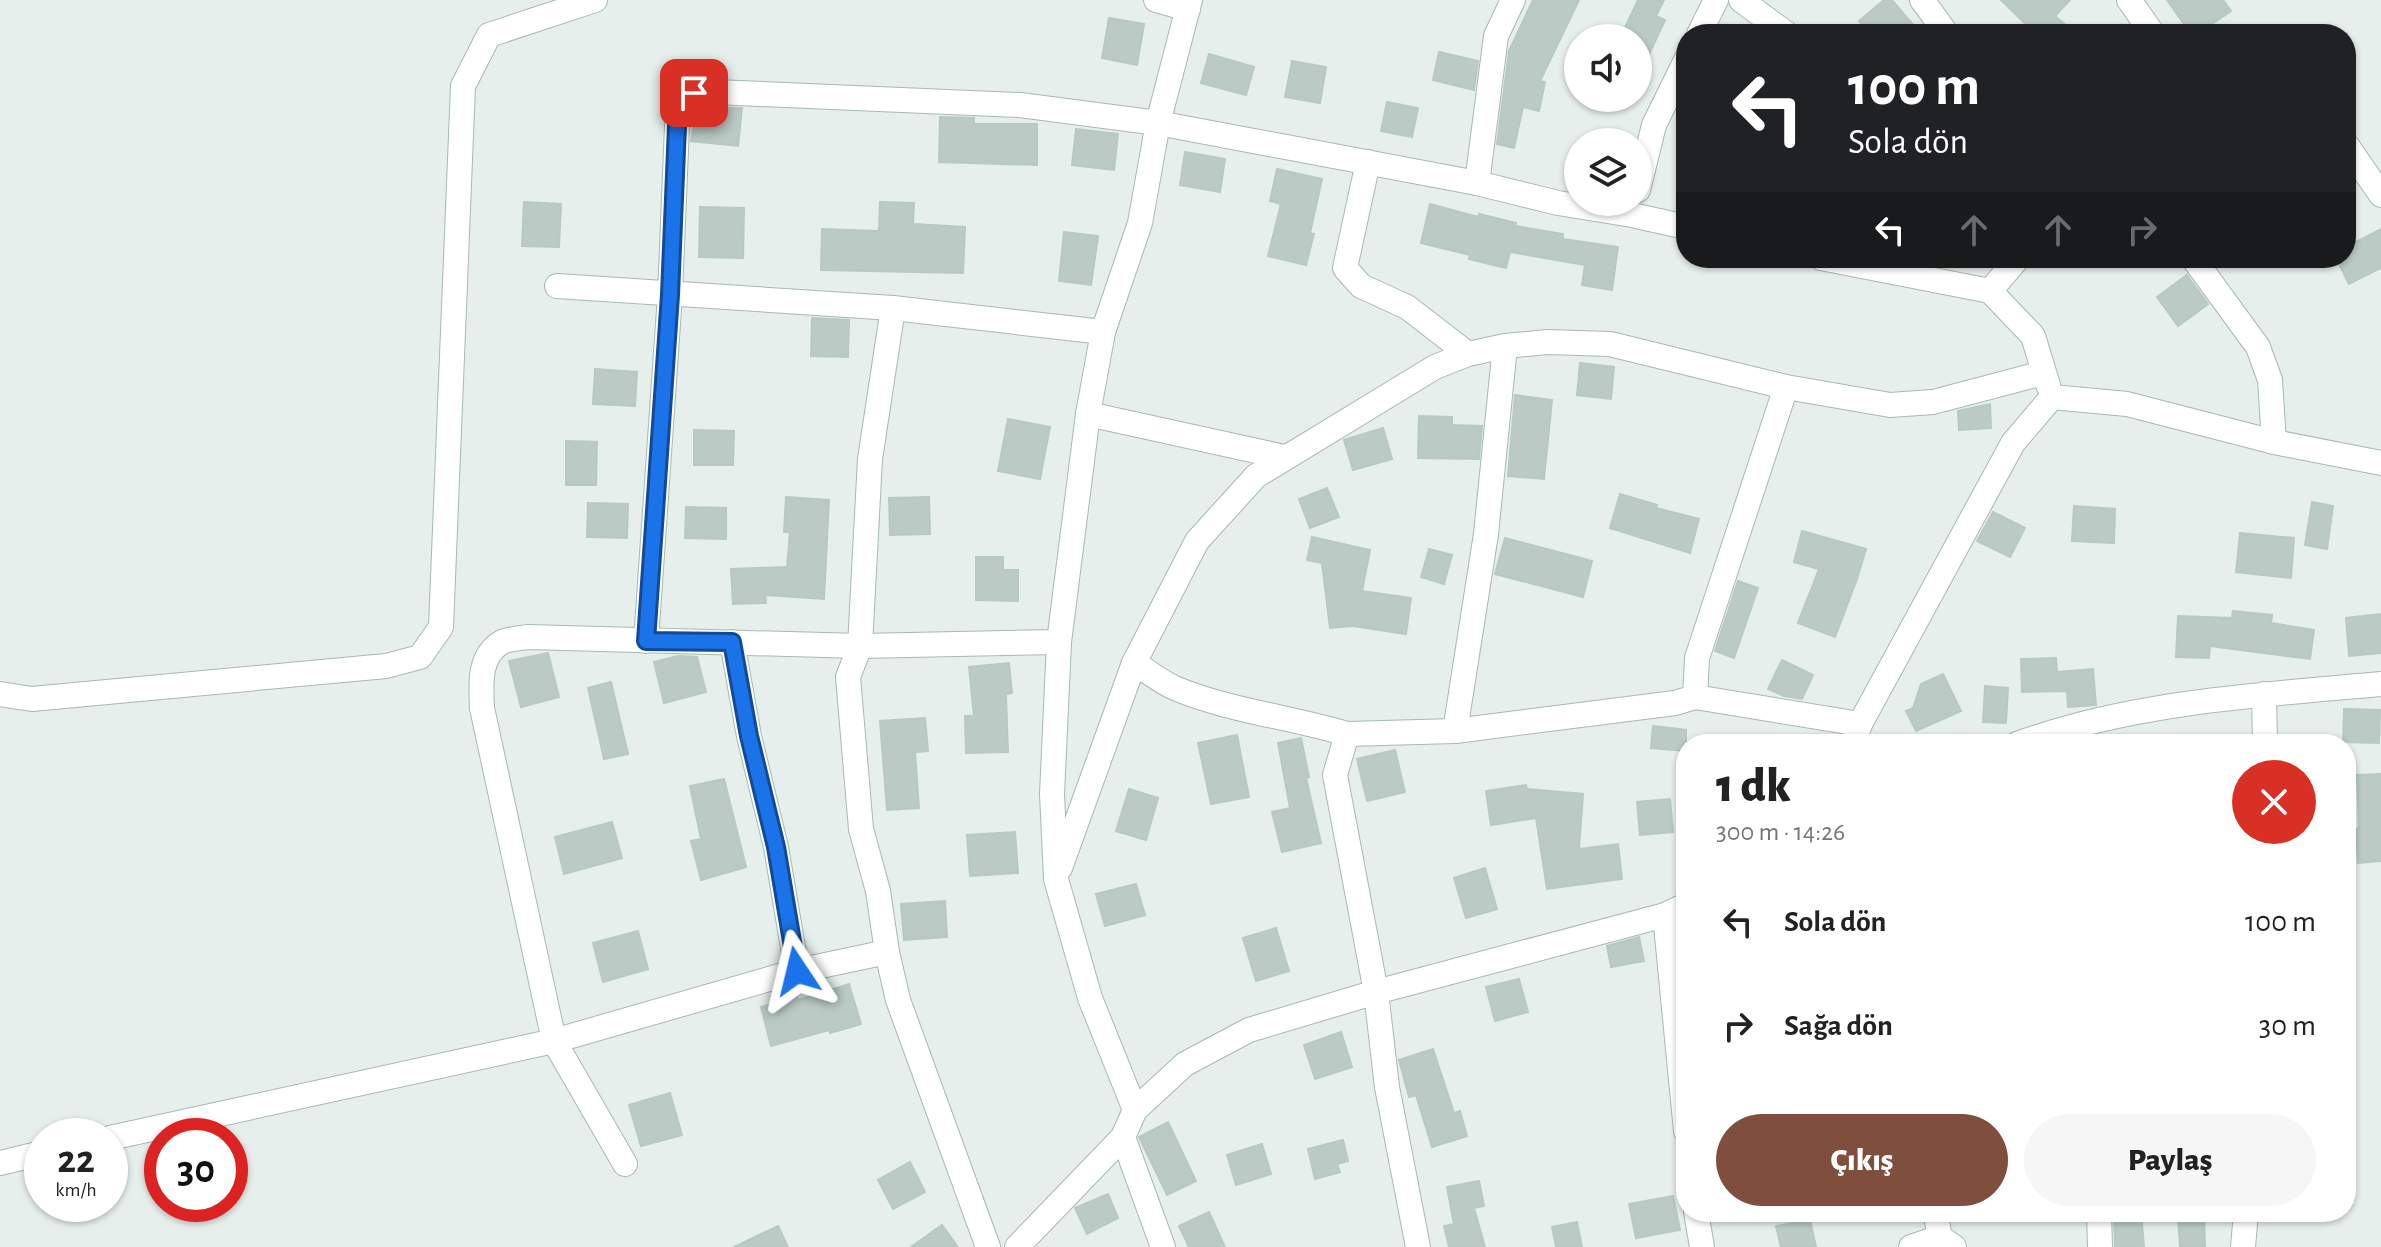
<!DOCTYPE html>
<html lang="tr">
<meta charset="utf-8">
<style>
:root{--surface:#fff;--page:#f6f6f6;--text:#222;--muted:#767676;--accent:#804e3d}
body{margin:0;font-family:"Alegreya Sans",sans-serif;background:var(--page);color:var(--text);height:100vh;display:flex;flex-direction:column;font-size:30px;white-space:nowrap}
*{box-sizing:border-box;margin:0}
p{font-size:26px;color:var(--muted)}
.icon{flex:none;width:44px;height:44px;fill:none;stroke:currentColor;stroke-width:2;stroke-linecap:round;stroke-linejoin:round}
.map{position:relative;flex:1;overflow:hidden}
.side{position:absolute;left:1676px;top:734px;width:680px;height:488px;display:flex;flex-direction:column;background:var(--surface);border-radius:32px;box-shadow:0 2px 6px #0004}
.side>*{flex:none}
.guide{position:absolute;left:1676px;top:24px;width:680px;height:244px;border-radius:32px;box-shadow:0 2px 6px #0004;background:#202124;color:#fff;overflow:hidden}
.fabs{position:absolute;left:1564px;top:24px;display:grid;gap:16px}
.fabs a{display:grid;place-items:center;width:88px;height:88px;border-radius:50%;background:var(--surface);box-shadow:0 2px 6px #0004;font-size:40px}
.speed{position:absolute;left:24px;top:1118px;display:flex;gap:16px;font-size:40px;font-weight:700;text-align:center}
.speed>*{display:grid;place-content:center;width:104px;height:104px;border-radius:50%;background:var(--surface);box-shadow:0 2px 6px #0004;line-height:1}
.speed small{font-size:20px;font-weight:400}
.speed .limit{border:12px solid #d22;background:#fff;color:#111}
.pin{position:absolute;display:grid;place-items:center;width:68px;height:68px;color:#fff;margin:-34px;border-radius:16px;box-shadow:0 4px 12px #0006}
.me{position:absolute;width:88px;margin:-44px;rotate:350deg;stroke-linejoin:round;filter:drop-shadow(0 0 6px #0008)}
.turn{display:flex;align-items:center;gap:28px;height:168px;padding:0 40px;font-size:36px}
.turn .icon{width:104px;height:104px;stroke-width:2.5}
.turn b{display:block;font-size:56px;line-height:68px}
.lanes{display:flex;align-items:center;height:76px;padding:0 40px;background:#0003;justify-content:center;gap:40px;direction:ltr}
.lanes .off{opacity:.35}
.round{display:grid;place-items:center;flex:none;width:84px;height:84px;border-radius:42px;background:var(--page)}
.overview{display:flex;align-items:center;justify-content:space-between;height:136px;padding:0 40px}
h1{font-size:48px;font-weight:800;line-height:60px}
.primary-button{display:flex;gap:16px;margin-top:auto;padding:16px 40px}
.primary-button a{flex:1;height:92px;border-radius:48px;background:var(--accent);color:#fff;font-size:32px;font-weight:800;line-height:92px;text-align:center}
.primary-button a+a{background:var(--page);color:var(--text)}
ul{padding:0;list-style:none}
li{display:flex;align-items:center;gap:24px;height:104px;padding:0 40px}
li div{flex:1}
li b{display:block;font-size:30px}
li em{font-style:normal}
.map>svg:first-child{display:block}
.building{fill:#bbcac4;stroke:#b8c9c2;stroke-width:2}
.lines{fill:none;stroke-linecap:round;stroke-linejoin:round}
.minor-casing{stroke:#a8b8b2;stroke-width:26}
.minor{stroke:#fff;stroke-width:24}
.route-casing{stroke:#114b97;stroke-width:20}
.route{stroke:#1a73e8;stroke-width:14}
</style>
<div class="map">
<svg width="2381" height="1247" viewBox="0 0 2381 1247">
<rect width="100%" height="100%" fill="#e6efeb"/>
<g class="building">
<polygon points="1533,0 1579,0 1540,81 1545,82 1539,111 1523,107 1514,148 1497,144 1509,51"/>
<polygon points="1638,0 1664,0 1656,16 1665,20 1638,78 1638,38 1620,38"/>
<polygon points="1884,0 1892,0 1921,34 1870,34 1859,21"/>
<polygon points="2001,0 2070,0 2055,16 2076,34 2036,34"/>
<polygon points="2167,0 2223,0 2231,11 2197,34 2191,34"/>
<polygon points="1109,18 1144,24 1137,65 1102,58"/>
<polygon points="1439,52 1478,61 1474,90 1433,80"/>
<polygon points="1209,54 1254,67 1246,95 1201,83"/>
<polygon points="1292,61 1326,67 1320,103 1285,97"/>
<polygon points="1387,102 1418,108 1412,137 1381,131"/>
<polygon points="701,108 742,108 738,146 691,141 696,114"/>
<polygon points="940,117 974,118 974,124 1037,124 1037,165 939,162"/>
<polygon points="1076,129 1118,134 1114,170 1072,165"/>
<polygon points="1185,152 1225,159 1220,192 1180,185"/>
<polygon points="1277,169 1322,179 1310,233 1314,234 1306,265 1268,256 1281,204 1270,201"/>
<polygon points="524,202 561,204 559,247 522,246"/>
<polygon points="880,202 914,203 913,224 965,227 963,273 821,270 822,229 879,231"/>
<polygon points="1430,204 1478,217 1479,214 1516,223 1515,226 1563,234 1563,239 1618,247 1612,290 1582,285 1585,265 1510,252 1506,268 1469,259 1470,255 1421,243"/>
<polygon points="700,207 744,208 743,258 699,257"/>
<polygon points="2381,229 2381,268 2349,284 2336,258 2346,258 2346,247"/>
<polygon points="1064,232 1098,236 1091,285 1059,281"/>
<polygon points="2187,275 2208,304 2178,326 2157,297"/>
<polygon points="812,318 849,320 848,357 811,356"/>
<polygon points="1580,363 1614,367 1611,399 1577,395"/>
<polygon points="595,369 637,372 635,406 593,404"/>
<polygon points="1515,395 1552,400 1544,479 1508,476"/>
<polygon points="1990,404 1991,428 1959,430 1958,411"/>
<polygon points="1419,416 1452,417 1452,425 1482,426 1479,459 1418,458"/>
<polygon points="1008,419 1050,427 1040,479 998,471"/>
<polygon points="1383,428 1392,459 1353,470 1344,440"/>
<polygon points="694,430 734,431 733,465 694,465"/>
<polygon points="566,441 597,442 596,485 566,485"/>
<polygon points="1327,488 1339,517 1310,528 1299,499"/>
<polygon points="1620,494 1657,505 1656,508 1699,519 1690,553 1610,528"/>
<polygon points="786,497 829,500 824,599 765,595 766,603 733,604 731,569 787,567 790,532 784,532"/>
<polygon points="929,497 930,534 890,535 889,498"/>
<polygon points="2312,502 2333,506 2327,549 2305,545"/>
<polygon points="588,503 628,504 627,538 587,537"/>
<polygon points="2074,506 2115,509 2114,543 2072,541"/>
<polygon points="686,507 726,508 726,539 685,538"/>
<polygon points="1993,512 2025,528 2010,557 1977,541"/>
<polygon points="1802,531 1866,549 1857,579 1835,637 1798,623 1819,569 1794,562"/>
<polygon points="2240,533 2294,538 2291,578 2236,572"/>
<polygon points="1312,537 1370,550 1362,591 1411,598 1406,634 1353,626 1330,628 1322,563 1307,560"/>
<polygon points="1505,538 1592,561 1583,597 1495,574"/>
<polygon points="1429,549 1452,555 1444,584 1421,577"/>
<polygon points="976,557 1003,557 1003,570 1018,570 1018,601 976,600"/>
<polygon points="1738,581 1758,588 1734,658 1715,651"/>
<polygon points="2233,611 2272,615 2271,623 2314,630 2310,659 2210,646 2209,658 2176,657 2178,616 2232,618"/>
<polygon points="2381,614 2381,653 2349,656 2346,618"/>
<polygon points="548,653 559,697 521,707 509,661"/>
<polygon points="678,656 697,657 706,692 664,703 654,662"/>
<polygon points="2056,658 2057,672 2093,669 2096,705 2068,707 2067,691 2022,692 2021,659"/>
<polygon points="1782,660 1813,675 1802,699 1784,696 1768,689"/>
<polygon points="1009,663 1012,693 1006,694 1008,752 966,753 965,716 974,716 969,667"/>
<polygon points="1943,674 1961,711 1916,731 1906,711 1913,708 1921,684"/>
<polygon points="611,682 628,754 604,759 588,688"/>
<polygon points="1985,686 2008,688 2006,723 1983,722"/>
<polygon points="2344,709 2380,710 2379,743 2343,742"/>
<polygon points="925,718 928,751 915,752 919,808 887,810 880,721"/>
<polygon points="1653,726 1686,730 1686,751 1651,748"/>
<polygon points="1237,735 1249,797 1211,804 1198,743"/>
<polygon points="1301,738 1309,777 1306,778 1321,843 1282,852 1272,812 1290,808 1278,743"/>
<polygon points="1395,750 1405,792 1367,801 1357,759"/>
<polygon points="2381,774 2381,861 2358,863 2355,829 2359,828 2357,775"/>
<polygon points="724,779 746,867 701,880 691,841 701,839 690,786"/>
<polygon points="1526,785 1527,789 1583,794 1579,849 1618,844 1622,879 1547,889 1536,818 1491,825 1486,791"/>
<polygon points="1129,789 1158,798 1146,840 1116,831"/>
<polygon points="1670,799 1673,832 1640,835 1637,802"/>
<polygon points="612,822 622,858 564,874 555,837"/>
<polygon points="1015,832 1018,873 970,876 967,835"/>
<polygon points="1485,868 1497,909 1466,918 1454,878"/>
<polygon points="1136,884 1145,915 1105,926 1096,894"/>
<polygon points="945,901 947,937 904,940 901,904"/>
<polygon points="1276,928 1289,971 1256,981 1243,938"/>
<polygon points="638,931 648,969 603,982 593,943"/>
<polygon points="1639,937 1644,961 1611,967 1607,946"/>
<polygon points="1519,979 1528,1012 1495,1021 1486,987"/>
<polygon points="849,984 861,1024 830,1033 829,1030 771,1046 761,1007 797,997 798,1000"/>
<polygon points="1341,1032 1352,1067 1315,1079 1304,1045"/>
<polygon points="1433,1049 1454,1113 1460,1111 1467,1136 1432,1147 1416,1095 1409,1097 1399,1060"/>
<polygon points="670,1093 682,1135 641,1146 629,1105"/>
<polygon points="1168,1122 1196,1181 1167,1195 1139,1137"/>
<polygon points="1343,1140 1348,1161 1337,1164 1340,1172 1315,1179 1308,1149"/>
<polygon points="1262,1144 1271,1174 1236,1185 1227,1155"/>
<polygon points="910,1162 925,1192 893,1209 878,1180"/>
<polygon points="1479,1181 1484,1206 1474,1208 1485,1247 1449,1247 1444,1226 1454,1224 1447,1187"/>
<polygon points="1108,1194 1118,1218 1087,1234 1075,1208"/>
<polygon points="1673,1196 1680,1230 1636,1238 1629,1204"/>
<polygon points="1209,1212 1225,1247 1189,1247 1179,1226"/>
<polygon points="2114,1212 2141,1212 2144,1247 2115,1247"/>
<polygon points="2204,1215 2205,1247 2180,1247 2178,1217"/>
<polygon points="1810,1220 1816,1247 1781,1247 1776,1226"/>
<polygon points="1577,1222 1582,1247 1556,1247 1552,1227"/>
<polygon points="942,1225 958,1247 911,1247"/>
<polygon points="778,1226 788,1247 734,1247"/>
</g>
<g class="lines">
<defs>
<g id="minor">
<polyline points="1156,0 1188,9"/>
<polyline points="1741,0 1787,34"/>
<polyline points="1922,0 1947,34"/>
<polyline points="2129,0 2153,34"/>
<polyline points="1699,34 1716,0"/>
<polyline points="2346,144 2381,195"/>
<polyline points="1368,162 1345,268 1361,286 1407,307 1468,354"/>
<polyline points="1477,183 1496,36 1513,0"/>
<polyline points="1638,190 1654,125 1686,60"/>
<polyline points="1821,258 1990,291 2033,336 2048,385"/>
<polyline points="2193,258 2258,347 2270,380 2274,442"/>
<polyline points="557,286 893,308 1103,332"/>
<polyline points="1990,291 2018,258"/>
<polyline points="893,308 870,459 860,646 848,677 861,829 878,891 887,952 898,1000 988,1247"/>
<polyline points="1088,414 1284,457"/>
<polyline points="646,641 670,295 677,126 682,107 694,93 714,92 1020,105 1158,123 1477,183 1558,203 1632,215 1686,227"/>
<polyline points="0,694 32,699 386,666 420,657 441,627 463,86 489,35 595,0"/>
<polyline points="2264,694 2265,744"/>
<polyline points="1695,697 1697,658 1786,387"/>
<polyline points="1455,731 1486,534 1505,346"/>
<polyline points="1347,734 1455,731 1675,703 1695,697 1860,724"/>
<polyline points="1853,744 1860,724 2013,443 2052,397 2127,404 2274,442 2381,463"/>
<path d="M2017 744C2133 702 2258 695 2381 684"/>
<polyline points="1060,868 1134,663"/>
<polyline points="1665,915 1686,1131"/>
<polyline points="797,971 887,952"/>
<polyline points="1135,1110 1090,998 1056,879 1052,794 1059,642 1088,414 1103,332 1140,223 1158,123 1190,0"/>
<polyline points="1123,1137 1163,1247"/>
<polyline points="110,1138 554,1041 797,971 776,847 749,736 732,642"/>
<polyline points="0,1163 42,1153"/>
<path d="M625 1164 554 1041 482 708C481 685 478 656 502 642 509 639 521 638 528 637L860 646 1059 642"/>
<polyline points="1696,1212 1702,1247"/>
<polyline points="1935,1212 1940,1237 1954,1247"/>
<polyline points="2099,1212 2100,1247"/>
<polyline points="1017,1247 1123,1137 1135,1110 1185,1064 1249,1030 1376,992 1665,915 1686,905"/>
<path d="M1418 1247 1387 1087 1376 992 1335 775 1347 734C1291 717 1231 711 1177 689 1162 683 1148 671 1134 663L1197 541 1256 476 1435 367 1468 354 1505 346 1548 342 1610 344 1786 387 1890 405 1933 402 2043 373"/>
<polyline points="1911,1247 1940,1237"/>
<polyline points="2243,1247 2246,1212"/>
</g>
</defs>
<use href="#minor" class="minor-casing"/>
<use href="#minor" class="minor"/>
</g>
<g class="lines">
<defs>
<polyline id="route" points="694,93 682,107 677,126 670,295 646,641 732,642 749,736 776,847 797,971"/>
</defs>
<use href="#route" class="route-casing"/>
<use href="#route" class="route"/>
</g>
</svg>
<div class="fabs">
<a><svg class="icon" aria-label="sound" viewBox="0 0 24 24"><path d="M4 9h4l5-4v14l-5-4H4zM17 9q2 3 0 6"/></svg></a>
<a><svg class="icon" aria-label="layers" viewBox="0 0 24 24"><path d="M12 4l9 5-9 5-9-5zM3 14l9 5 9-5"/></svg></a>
</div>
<div class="speed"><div>22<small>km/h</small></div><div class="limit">30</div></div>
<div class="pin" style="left:694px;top:93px;background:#d93025"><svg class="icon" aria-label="arrive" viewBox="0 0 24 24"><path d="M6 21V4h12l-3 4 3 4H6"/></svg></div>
<svg class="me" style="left:797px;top:971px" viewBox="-20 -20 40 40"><path d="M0-17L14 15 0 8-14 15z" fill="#1a73e8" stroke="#fff" stroke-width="4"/></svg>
<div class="guide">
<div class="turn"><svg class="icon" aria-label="left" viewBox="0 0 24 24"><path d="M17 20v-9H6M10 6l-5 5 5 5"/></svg><div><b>100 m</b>Sola dön</div></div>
<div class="lanes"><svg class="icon" aria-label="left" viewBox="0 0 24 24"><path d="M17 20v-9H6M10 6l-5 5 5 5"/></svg><svg class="icon off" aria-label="ahead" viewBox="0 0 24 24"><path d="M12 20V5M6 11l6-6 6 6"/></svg><svg class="icon off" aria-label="ahead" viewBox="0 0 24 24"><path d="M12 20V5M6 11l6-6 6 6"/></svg><svg class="icon off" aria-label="right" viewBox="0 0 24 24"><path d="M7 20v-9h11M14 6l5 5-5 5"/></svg></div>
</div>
<section class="side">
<div class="overview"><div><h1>1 dk</h1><p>300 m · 14:26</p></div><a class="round" style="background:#d93025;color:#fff"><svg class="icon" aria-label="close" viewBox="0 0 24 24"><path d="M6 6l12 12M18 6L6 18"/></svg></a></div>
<ul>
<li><svg class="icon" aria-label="left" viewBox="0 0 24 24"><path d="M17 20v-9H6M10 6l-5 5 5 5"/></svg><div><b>Sola dön</b></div><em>100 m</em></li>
<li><svg class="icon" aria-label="right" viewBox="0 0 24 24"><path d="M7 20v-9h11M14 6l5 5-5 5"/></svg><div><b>Sağa dön</b></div><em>30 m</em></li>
</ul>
<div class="primary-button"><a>Çıkış</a><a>Paylaş</a></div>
</section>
</div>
